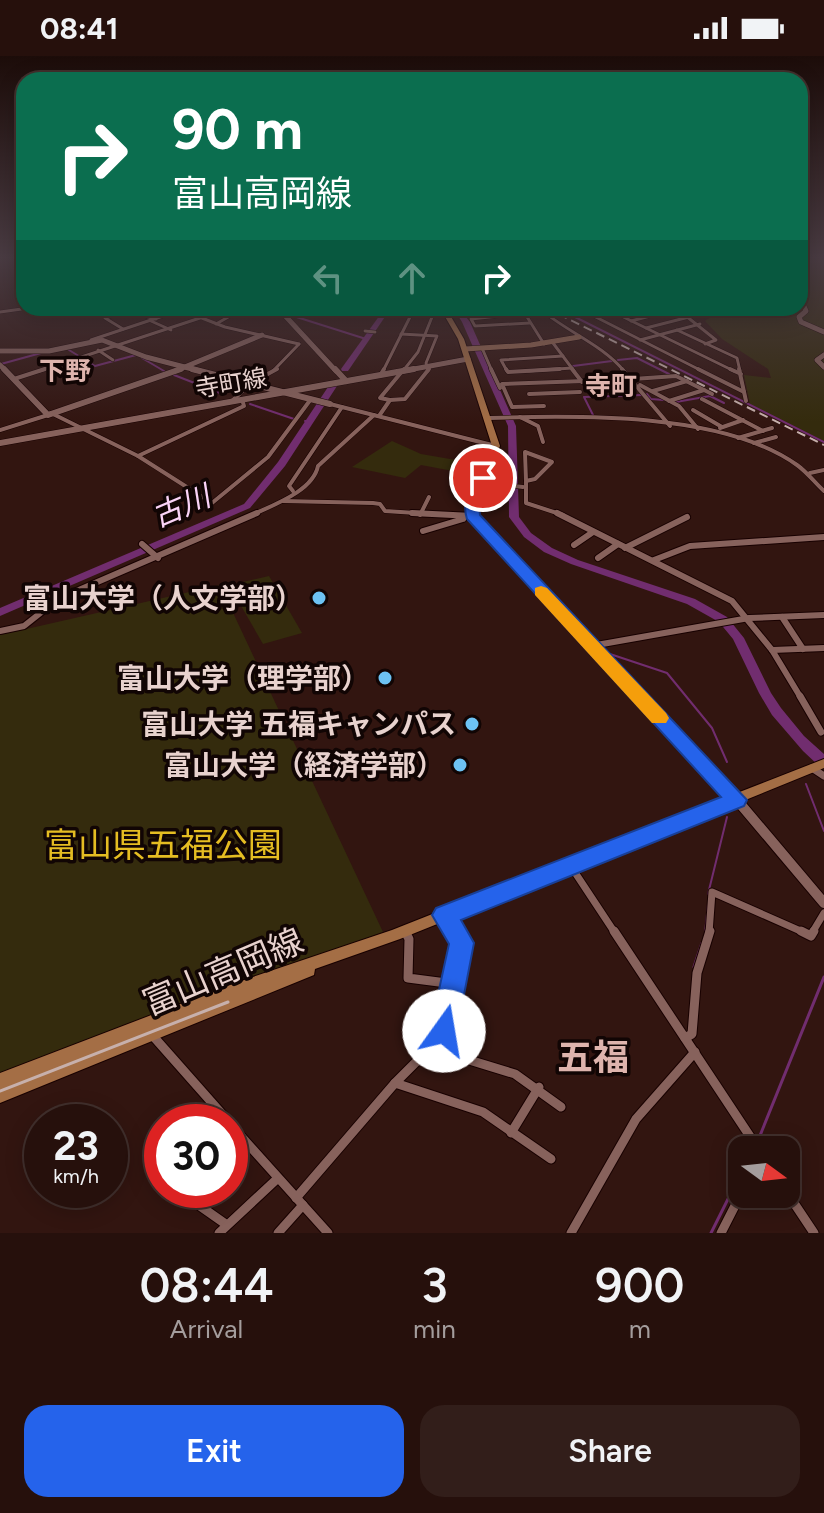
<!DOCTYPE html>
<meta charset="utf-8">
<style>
:root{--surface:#26100c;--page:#321e1a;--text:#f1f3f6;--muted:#a49d9d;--line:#42302d;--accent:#2563eb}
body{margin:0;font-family:Figtree,"Noto Sans JP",sans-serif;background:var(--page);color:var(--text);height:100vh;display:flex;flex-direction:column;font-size:30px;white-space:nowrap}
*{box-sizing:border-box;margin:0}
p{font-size:26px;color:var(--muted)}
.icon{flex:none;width:44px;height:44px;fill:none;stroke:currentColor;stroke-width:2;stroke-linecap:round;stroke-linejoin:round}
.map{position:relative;height:1177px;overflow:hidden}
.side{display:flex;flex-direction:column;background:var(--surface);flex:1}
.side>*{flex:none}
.top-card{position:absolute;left:16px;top:16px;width:792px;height:244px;border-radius:24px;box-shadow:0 4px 20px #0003,0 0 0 2px var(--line);background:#0b6e4f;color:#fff;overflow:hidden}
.needle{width:52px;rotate:105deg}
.tools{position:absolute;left:728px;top:1080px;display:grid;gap:16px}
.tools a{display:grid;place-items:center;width:72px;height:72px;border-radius:16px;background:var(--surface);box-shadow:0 4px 20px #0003,0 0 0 2px var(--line);font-size:40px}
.speed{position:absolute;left:24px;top:1048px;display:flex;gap:16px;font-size:40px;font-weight:700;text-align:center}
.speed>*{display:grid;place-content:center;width:104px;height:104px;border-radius:50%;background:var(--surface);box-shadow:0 4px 20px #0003,0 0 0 2px var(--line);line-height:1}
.speed small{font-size:20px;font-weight:400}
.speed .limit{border:12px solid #d22;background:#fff;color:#111}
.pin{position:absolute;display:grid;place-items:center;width:68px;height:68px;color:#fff;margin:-34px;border:4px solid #fff;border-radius:50%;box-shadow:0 2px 8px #0007}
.me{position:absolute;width:88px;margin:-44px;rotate:13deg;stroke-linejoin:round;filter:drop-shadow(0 0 6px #0008)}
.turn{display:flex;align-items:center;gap:28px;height:168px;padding:0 24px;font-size:36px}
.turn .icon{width:104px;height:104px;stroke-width:2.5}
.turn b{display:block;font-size:56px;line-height:68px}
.lanes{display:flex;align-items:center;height:76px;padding:0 24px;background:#0003;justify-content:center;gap:40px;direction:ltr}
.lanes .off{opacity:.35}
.eta{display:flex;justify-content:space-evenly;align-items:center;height:136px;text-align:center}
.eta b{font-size:48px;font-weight:600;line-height:56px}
.action{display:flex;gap:16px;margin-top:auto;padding:16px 24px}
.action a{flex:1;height:92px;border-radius:24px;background:var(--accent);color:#fff;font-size:32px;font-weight:600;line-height:92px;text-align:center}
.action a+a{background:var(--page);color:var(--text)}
.status{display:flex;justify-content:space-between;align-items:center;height:56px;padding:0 40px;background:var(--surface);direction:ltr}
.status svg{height:22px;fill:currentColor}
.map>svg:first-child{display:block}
.green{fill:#342b0d}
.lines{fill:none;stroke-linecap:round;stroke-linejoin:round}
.stream-far1{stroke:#712d6f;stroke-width:2}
.stream{stroke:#712d6f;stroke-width:3}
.river{fill:#712d6f;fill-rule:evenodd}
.minor-far4-casing{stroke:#180100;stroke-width:4}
.minor-far3-casing{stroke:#180100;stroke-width:5}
.minor-far2-casing{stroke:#180100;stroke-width:8}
.minor-far1-casing{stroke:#180100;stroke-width:9}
.minor-casing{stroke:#180100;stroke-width:11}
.tertiary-far2-casing{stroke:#180100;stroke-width:6}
.tertiary-far1-casing{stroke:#180100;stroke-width:7}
.tertiary-casing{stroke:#180100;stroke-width:12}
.secondary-casing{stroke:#180100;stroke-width:6}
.primary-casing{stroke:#180100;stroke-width:2}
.minor-far4{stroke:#87625c;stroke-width:3}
.minor-far3{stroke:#87625c;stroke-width:4}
.minor-far2{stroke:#87625c;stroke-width:6}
.minor-far1{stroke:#87625c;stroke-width:7}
.minor{stroke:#87625c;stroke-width:9}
.tertiary-far2{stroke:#87625c;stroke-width:5}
.tertiary-far1{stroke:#87625c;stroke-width:6}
.tertiary{stroke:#87625c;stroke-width:10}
.secondary{stroke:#966851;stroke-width:5}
.primary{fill:#a46e45;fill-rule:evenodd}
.tram{stroke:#c7b0ac;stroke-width:3}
.rail{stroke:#c7b0ac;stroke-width:2;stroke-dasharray:9 5;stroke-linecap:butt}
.route{fill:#2563eb;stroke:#184099;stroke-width:2}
.slow{fill:#f59e0b}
.poi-dot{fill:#6dc2f3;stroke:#110504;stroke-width:3}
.labels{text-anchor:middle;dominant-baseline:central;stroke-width:7;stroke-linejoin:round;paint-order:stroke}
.far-street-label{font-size:24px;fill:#e8d2ce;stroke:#110504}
.far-neighbourhood-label{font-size:26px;font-weight:bold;fill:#deb4ad;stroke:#110504}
.poi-label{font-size:28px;font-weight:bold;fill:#e8d2ce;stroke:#110504;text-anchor:end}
.water-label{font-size:30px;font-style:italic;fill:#fad3f7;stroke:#110504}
.near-park-label{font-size:34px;fill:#e5bd22;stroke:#110504}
.near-street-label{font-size:34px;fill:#e8d2ce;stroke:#110504}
.near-neighbourhood-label{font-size:36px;font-weight:bold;fill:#deb4ad;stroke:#110504}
</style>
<div class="status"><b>08:41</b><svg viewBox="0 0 49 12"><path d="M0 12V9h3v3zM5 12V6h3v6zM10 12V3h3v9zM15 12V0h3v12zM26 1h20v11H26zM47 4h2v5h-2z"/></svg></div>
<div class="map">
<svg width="824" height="1177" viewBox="0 0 824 1177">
<rect width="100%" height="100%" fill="#321510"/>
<g class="green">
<polygon points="800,201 824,201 824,385 750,348 744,319 771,322 768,313 722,283 705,265 716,257 696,252 800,252"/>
<polygon points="392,385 421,398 479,408 474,418 469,418 421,409 405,422 352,411"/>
<polygon points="269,520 302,577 263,588 229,529"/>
<polygon points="220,529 383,876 294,913 0,1021 0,579"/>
</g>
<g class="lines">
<g class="stream-far1">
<polyline points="266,252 280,256"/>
<polyline points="287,258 366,283"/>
<polyline points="571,259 824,386"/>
<polyline points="69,294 95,310 136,299"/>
<polyline points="142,302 164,315"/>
<polyline points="618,304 637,302 669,318"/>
<polyline points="1,308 41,297"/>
<polyline points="573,310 612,305"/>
<polyline points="174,319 220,337"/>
<polyline points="613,323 627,322"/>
<polyline points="647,338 651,343 664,344"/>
<polyline points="676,346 710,340 724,347"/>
<polyline points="250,348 294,363"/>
<polyline points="594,361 584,341 642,339"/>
<polyline points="305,365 311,365"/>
<polyline points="604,596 667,617 712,672 727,706"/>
<polyline points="806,728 824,775"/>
<polyline points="708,838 727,761"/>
<polyline points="705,877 708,848"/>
</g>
<g class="stream">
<polyline points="694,911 702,887"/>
<polyline points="757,1087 824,921"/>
<polyline points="711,1177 742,1115"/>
</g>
<g class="river">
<polygon points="385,252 391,252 348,315 342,315 341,313"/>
<polygon points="453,252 459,252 470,266 516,370 519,461 531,477 552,492 578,504 695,543 727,561 744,582 771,637 781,652 804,680 824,698 824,711 819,710 803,695 772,659 759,637 733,583 719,566 687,548 571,508 544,496 524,481 509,461 508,370 462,266"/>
<polygon points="330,328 337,330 285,410 250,452 0,560 0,552 244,448 278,406"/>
</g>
<defs>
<g id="minor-far4">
<polyline points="176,252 225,271 299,288"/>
<polyline points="371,252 380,256"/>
<path d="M539 252C565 275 602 288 624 315"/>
<polyline points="578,252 702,315"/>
<polyline points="605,252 734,315"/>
<polyline points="676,252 716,284 705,288"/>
<polyline points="127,255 156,263"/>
<polyline points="0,256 29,252"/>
<polyline points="524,256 544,288"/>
<polyline points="588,258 627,252"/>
<polyline points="151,265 171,274"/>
<polyline points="631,265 677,253"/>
<polyline points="530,267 475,270 471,263 544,255"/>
<polyline points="216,268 244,252"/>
<polyline points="646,272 689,261"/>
<polyline points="123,273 105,262 128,255"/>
<polyline points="677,274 737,302 740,315"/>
<polyline points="365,275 375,276"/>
<polyline points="401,278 437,280 426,307 428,315"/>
<polyline points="91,284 181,254"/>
<polyline points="640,284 700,268"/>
<polyline points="553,287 574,315"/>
<polyline points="482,292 492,315"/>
<polyline points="98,294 113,304"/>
<polyline points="39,315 200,262"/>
<polyline points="273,315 299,288"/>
<polyline points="383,315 414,253 426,252"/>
<polyline points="403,315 418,296 434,256 430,252"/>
<polyline points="507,315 501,304 563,300"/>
<polyline points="528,315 572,312"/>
</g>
<g id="minor-far3">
<polyline points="491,313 500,332"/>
<polyline points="506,313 508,316 560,313"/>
<polyline points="572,313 582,326"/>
<polyline points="622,313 670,370"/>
<polyline points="698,313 744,336"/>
<polyline points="730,313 741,318"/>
<polyline points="739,313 746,345"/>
<polyline points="381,318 384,313"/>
<polyline points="14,323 45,313"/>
<polyline points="633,323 676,320 712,338"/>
<polyline points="640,329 679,350 698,373"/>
<polyline points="653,335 687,325"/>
<polyline points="529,338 580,336"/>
<polyline points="702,343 763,375"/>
<polyline points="390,344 405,343 429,313"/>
<polyline points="232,345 251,327 277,313"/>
<polyline points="669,345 704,334"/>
<polyline points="330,348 496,390"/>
<polyline points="544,350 512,351 502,328 612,324"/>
<polyline points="693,354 722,371"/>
<polyline points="51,357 138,400 212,447 268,401 311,343"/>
<polyline points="379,360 390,344 380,342 404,313"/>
<polyline points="520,361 538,370 543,386"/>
<path d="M489 362C577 359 723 356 797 409 807 416 815 427 824 435"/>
<polyline points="720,372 743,364"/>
<polyline points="0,374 48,359"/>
<polyline points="738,382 772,372"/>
<polyline points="754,387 776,381"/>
<polygon points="525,396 552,406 535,423 526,425"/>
<polyline points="138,400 244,350 242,343"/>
<polyline points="810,417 824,414"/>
<polyline points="526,425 526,447 563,459"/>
<polyline points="481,426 523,431"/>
<polyline points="293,435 289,430 342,351"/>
<polyline points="283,445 373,447 380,448 385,455 447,459"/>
<path d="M252 459C273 449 313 435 318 410L374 359"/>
<polyline points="420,459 429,441"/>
</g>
<g id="minor-far2">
<polyline points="412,457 473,460"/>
<polyline points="557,457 732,545 772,594 801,642"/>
<polyline points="423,475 463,463"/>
<polyline points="142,488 158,502"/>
<polyline points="574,489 593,476"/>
<polyline points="625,492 687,461"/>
<polyline points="598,502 618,488"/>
<polyline points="654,504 690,490 824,481"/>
<polyline points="782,561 803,593"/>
<polyline points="0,575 24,570 58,543 257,457"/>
<polyline points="591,590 749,562 824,559"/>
<polyline points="772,594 824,592"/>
</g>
<g id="minor-far1">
<polyline points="800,640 821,676"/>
<polyline points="812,712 824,720"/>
<polyline points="574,808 576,818 615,877"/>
<polyline points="445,859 456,877"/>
<polyline points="709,877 712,836 805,877"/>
<polyline points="812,877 824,857"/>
</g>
<g id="minor">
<polyline points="405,875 409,883 408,922 454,928"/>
<polyline points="614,875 759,1094"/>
<polyline points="801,875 811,880 814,875"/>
<polyline points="153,980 229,1066"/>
<polyline points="685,982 692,978 697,917 710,875"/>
<polyline points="430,992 515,1018 561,1051"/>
<polyline points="395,1027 483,1056 551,1103"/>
<polyline points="230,1068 328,1177"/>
<polyline points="511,1077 539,1031"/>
<polyline points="786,1135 814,1177"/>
<polyline points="296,1142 395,1027 440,982 462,887 455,875"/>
<polyline points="190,1143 227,1169"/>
<polyline points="219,1177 278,1122"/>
<polyline points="278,1177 303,1149"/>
<polyline points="571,1177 636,1063 695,996"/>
<polyline points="721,1177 742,1136"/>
</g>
<g id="tertiary-far2">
<polyline points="800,241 806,255 799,261 801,266 824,276"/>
<polyline points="278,252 336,315"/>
<polyline points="0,295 49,295 102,284 146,301 200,315"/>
<polyline points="824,299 817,304 824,311"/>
<polyline points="0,309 6,315"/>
<polyline points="175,315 262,279"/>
<polyline points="403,315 468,303"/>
</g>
<g id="tertiary-far1">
<polyline points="4,313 48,359 181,313"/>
<polyline points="192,313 330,348"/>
<polyline points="335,313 346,325"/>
<polyline points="0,387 414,313"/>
</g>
<polyline id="tertiary" points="737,744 824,847"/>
<polyline id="secondary" points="465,293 531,289 579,281"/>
<polygon id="primary" points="440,252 446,252 464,283 500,390 475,447 477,459 737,737 824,703 824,712 743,745 741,747 735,748 400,883 315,913 314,919 0,1047 0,1017 235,927 392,874 727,741 469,460 467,447 492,390 458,283"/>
</defs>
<use href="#minor-far4" class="minor-far4-casing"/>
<use href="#minor-far3" class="minor-far3-casing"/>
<use href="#minor-far2" class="minor-far2-casing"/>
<use href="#minor-far1" class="minor-far1-casing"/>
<use href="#minor" class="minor-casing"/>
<use href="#tertiary-far2" class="tertiary-far2-casing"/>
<use href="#tertiary-far1" class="tertiary-far1-casing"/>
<use href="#tertiary" class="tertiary-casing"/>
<use href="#secondary" class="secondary-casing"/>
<use href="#primary" class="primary-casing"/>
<use href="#minor-far4" class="minor-far4"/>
<use href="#minor-far3" class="minor-far3"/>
<use href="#minor-far2" class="minor-far2"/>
<use href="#minor-far1" class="minor-far1"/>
<use href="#minor" class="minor"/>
<use href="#tertiary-far2" class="tertiary-far2"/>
<use href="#tertiary-far1" class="tertiary-far1"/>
<use href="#tertiary" class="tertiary"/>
<use href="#secondary" class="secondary"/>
<use href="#primary" class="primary"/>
<polyline class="tram" points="0,1035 228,946"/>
<polyline class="rail" points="546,252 824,389"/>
</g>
<linearGradient id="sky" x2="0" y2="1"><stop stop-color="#1c0c09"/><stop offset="0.55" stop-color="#493b42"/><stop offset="1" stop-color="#493b42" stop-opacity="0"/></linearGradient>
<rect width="824" height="366" fill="url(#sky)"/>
<path class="route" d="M483 417 490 422 479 447 480 459 747 744 744 750 461 864 474 887 457 975 453 984 444 988 434 984 430 975 449 888 432 859 436 852 721 741 467 463C462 448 468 425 483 417Z"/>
<polygon class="slow" points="541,530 547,532 666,657 669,662 666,667 652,667 535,539 535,532"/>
<g class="poi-dot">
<circle cx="319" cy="542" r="8"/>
<circle cx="385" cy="622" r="8"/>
<circle cx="472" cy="668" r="8"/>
<circle cx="460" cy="709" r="8"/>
</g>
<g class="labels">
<g class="far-street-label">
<text transform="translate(231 327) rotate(-10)">寺町線</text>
</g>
<g class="far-neighbourhood-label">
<text x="65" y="315">下野</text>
<text x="611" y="330">寺町</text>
</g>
<g class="poi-label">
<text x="303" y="542">富山大学（人文学部）</text>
<text x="369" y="622">富山大学（理学部）</text>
<text x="456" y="668">富山大学 五福キャンパス</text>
<text x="444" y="709">富山大学（経済学部）</text>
</g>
<g class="water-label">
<text transform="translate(181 450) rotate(-23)">古川</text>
</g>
<g class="near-park-label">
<text x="163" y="789">富山県五福公園</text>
</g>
<g class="near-street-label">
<text transform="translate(223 916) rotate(-23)">富山高岡線</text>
</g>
<g class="near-neighbourhood-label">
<text x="593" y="1001">五福</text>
</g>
</g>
</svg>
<div class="tools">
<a><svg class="needle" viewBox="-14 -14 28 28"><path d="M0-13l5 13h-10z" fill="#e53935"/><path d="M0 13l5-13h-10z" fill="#a49d9d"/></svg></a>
</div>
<div class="speed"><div>23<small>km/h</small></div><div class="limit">30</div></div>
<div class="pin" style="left:483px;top:422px;background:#d93025"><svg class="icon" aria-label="arrive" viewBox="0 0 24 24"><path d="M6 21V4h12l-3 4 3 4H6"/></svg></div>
<svg class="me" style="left:444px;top:975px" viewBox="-20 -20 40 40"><circle r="19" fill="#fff"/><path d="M0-13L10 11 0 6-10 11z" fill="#2563eb"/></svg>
<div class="top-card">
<div class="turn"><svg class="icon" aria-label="right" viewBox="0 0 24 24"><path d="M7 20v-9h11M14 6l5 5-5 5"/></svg><div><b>90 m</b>富山高岡線</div></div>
<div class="lanes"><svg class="icon off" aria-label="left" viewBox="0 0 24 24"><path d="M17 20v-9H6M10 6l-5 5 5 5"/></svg><svg class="icon off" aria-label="ahead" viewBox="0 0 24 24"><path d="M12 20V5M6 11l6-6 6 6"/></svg><svg class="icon" aria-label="right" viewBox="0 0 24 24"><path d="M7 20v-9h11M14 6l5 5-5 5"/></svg></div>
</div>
</div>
<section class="side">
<div class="eta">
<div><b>08:44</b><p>Arrival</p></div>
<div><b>3</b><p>min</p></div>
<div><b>900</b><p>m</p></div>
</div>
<div class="action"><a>Exit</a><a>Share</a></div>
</section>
